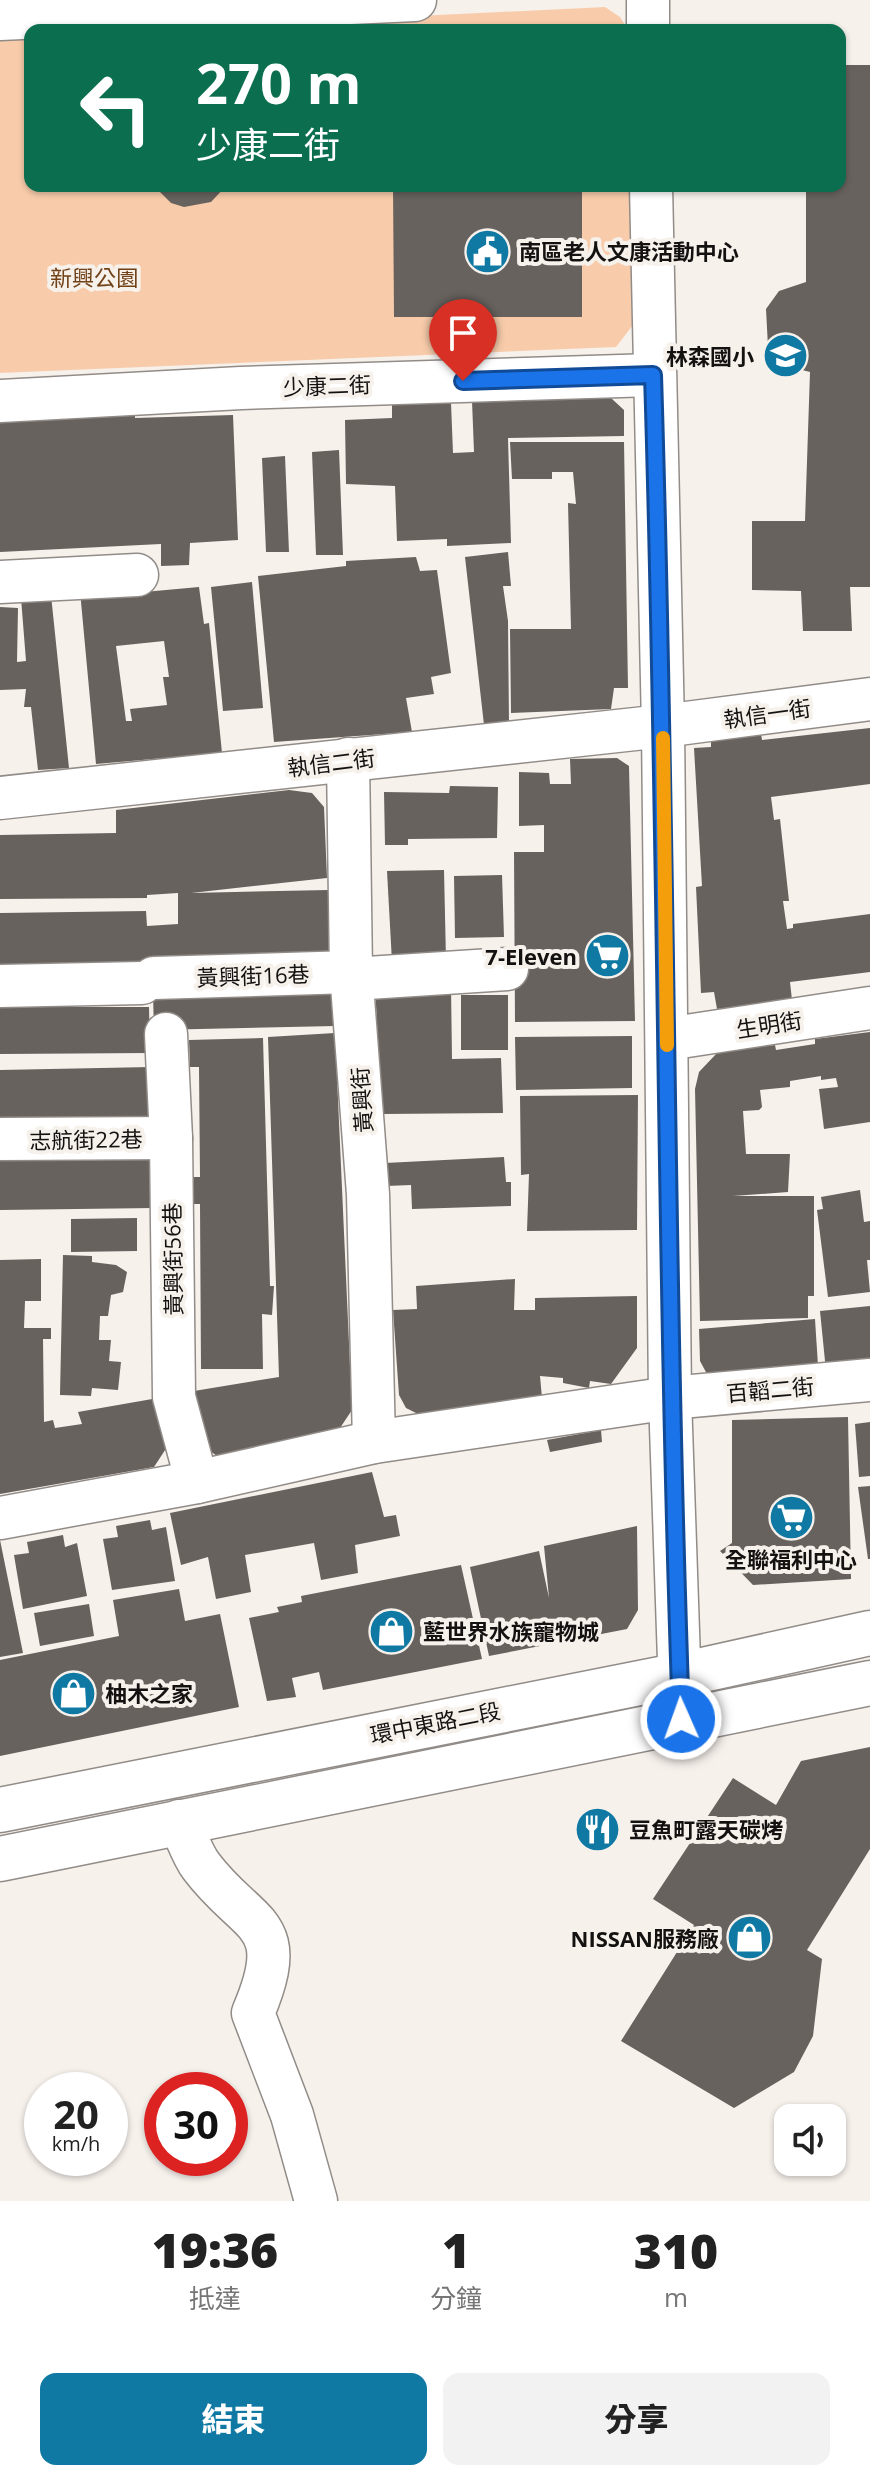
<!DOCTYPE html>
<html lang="zh-TW">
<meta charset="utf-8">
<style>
:root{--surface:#fff;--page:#f2f2f2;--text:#222;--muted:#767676;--accent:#0f79a3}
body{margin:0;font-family:"Open Sans","Noto Sans TC",sans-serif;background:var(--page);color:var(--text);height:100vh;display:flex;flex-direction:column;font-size:30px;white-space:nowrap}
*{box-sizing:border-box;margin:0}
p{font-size:26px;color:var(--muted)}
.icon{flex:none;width:44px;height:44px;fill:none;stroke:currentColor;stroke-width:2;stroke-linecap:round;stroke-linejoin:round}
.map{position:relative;height:2201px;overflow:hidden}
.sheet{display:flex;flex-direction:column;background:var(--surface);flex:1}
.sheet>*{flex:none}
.banner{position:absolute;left:24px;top:24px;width:822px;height:168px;border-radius:16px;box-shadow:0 2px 6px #0004;background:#0b6e4f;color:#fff;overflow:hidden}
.controls{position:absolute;left:774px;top:2104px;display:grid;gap:16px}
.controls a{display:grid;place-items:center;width:72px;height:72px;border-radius:16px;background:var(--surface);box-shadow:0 2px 6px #0004;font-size:40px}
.speed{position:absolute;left:24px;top:2072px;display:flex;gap:16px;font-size:40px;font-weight:700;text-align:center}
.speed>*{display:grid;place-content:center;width:104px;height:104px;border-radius:50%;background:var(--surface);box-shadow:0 2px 6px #0004;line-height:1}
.speed small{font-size:20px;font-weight:400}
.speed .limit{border:12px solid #d22;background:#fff;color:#111}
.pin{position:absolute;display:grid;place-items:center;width:68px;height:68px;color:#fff;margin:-82px -34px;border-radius:50% 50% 50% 0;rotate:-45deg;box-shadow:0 0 8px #0007}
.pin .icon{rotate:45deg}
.me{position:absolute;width:88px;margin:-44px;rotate:358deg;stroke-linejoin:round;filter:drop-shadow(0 0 6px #0008)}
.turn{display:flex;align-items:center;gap:28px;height:168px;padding:0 40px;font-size:36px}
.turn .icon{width:104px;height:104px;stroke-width:2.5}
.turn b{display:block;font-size:56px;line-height:68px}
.eta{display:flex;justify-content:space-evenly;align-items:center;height:136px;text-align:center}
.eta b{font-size:48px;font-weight:800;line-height:56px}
.cta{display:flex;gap:16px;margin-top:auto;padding:16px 40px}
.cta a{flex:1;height:92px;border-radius:16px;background:var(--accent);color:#fff;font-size:32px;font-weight:800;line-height:92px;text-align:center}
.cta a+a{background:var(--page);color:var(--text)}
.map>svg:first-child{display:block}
.green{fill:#f8ccab}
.building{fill:#67625e;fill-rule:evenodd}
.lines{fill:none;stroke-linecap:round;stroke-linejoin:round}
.minor-casing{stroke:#928c88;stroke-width:45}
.major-casing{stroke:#928c88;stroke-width:47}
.minor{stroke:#fff;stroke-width:42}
.major{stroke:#fff;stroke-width:44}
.route-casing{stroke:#114b97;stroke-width:20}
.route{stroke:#1a73e8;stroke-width:14}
.slow{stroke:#f59e0b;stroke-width:14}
.labels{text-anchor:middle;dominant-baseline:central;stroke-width:8;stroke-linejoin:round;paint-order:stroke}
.poi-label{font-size:22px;font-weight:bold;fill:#141211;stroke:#f7f1ec;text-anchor:start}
.park-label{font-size:22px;fill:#714218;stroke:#f7f1ec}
.street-label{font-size:22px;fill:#141211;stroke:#f7f1ec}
</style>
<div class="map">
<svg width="870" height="2201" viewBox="0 0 870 2201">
<rect width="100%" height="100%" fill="#f7f1ec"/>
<g class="green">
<polygon points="605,7 620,17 628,30 131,30"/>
<polygon points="30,34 30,186 631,186 633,325 616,347 0,373 0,35"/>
</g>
<g class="building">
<polygon points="840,65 870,65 870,587 850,587 852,631 803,631 801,591 752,590 752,521 805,521 810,372 778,364 768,347 766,309 779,291 806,282 806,186 840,186"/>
<polygon points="154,186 226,186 211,202 184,207 171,203"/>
<polygon points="393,186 582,186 582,317 394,317"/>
<polygon points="611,398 624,410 624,436 508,438 511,543 447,546 447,539 397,541 395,486 346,484 345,420 392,418 392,404 451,403 453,453 474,452 472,401"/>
<polygon points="135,413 135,418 233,415 238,540 190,543 189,565 161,566 161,544 0,552 0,421"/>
<polygon points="510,442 624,442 628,688 614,688 611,709 511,713 510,629 571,629 568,503 576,504 573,472 552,472 552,479 512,479"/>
<polygon points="339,450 343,555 316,555 312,452"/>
<polygon points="285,456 289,552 266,552 262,458"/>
<polygon points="508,552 511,586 503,586 508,621 509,723 484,725 465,557"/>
<polygon points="416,557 420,571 437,570 451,673 431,677 434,694 406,698 412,732 274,742 258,576 346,566 346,561"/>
<polygon points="252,582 263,708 223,711 211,587"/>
<path d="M199 587 204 624 209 623 222 753 96 764 80 591 111 595ZM164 641 169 677H163L167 705 130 709 132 721H126L116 646Z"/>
<polygon points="51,595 69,768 38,770 31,707 24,707 26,689 0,690 0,607 18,608 17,662 26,661 21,598"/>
<polygon points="760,727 762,740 870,728 870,784 771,797 774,820 780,819 789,901 783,901 787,929 793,928 793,924 870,914 870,972 790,982 792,1000 717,1009 714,992 701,993 696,887 702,886 694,748 711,747 711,733"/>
<polygon points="617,758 629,766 635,1021 515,1022 514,852 544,852 544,825 519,826 519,772 549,773 550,784 571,784 570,759"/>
<polygon points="450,786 498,787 497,838 408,839 408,845 385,845 384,792 449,793"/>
<polygon points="289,790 312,793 324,807 327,878 191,893 328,890 332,957 0,967 0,913 146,911 147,926 178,924 178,893 147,895 147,898 0,899 0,835 116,833 116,810"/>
<polygon points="444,870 446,960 392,962 387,871"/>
<polygon points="502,875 504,937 455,938 454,876"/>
<polygon points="334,986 335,1026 154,1030 153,994"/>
<polygon points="375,987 451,987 452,1059 501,1058 503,1113 382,1114"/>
<rect x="461" y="995" width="47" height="55"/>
<polygon points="0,1007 149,1007 150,1053 0,1054"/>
<polygon points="870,1032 870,1122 824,1129 819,1089 838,1087 836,1078 821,1080 821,1076 790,1081 790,1087 760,1090 762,1107 759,1110 743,1111 746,1154 790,1154 788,1192 733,1196 814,1196 814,1296 808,1296 808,1318 700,1321 695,1089 699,1072 718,1052 775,1045 776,1050 815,1044 815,1039"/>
<polygon points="335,1033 352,1410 338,1431 217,1456 203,1446 194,1391 279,1377 268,1037"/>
<polygon points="632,1036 632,1088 516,1090 515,1037"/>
<polygon points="263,1038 270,1286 274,1286 272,1315 262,1314 263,1369 201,1369 200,1204 186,1204 186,1177 200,1177 199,1067 190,1067 189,1040"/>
<polygon points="151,1067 152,1122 0,1123 0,1070"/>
<polygon points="638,1095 637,1230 527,1231 529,1174 521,1175 520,1096"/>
<polygon points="153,1154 154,1208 0,1210 0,1156"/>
<polygon points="504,1157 506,1182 511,1182 511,1206 412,1209 411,1185 386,1186 385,1163"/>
<polygon points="860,1190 864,1222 870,1221 870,1260 867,1260 870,1292 828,1297 817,1210 823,1209 821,1197"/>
<polygon points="137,1218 137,1251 71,1252 71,1219"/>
<polygon points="63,1255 92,1256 92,1262 116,1265 127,1272 123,1292 111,1295 108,1316 100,1316 99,1340 111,1340 109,1361 121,1362 118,1390 92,1388 91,1396 60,1395"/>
<polygon points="41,1259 41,1301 25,1301 24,1328 51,1328 51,1339 43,1339 44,1422 53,1420 55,1428 82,1424 78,1412 158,1398 169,1444 154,1467 0,1494 0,1260"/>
<polygon points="515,1279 514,1310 535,1310 535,1298 637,1296 637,1348 611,1384 590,1381 589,1388 563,1383 563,1378 540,1376 542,1398 420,1415 406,1408 399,1395 393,1310 417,1309 416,1286"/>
<polygon points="870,1306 870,1365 826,1371 820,1311"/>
<polygon points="815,1319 818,1366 707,1374 700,1361 699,1329"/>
<polygon points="848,1417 851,1579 753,1585 720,1551 732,1543 732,1420"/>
<polygon points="870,1422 870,1476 859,1477 855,1424"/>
<polygon points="601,1430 602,1442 550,1452 547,1440"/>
<polygon points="372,1472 384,1517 396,1515 400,1536 355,1545 358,1573 321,1580 314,1543 245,1555 251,1592 216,1599 208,1557 181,1565 170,1513"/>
<polygon points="870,1486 870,1559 868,1559 858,1487"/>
<polygon points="150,1520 152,1530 166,1527 175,1581 112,1590 103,1539 118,1537 116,1526"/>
<polygon points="637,1526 638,1610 627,1629 489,1656 470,1567 539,1551 549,1598 544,1546"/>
<polygon points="63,1535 65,1547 77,1543 87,1596 23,1609 14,1555 29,1553 27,1542"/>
<polygon points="0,1540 23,1653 0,1657"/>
<polygon points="461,1565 482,1659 323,1690 319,1672 292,1678 296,1697 267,1701 249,1618 279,1612 277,1607 302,1602 301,1596"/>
<polygon points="179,1589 185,1621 220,1614 239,1707 0,1756 0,1660 119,1636 113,1600"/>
<polygon points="89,1604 94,1636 40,1646 34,1613"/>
<polygon points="870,1747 870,1849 807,1950 822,1959 813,2036 794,2072 734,2108 621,2041 694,1925 653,1899 733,1778 776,1805 801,1761"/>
</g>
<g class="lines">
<defs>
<g id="minor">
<polyline points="648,0 648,30"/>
<polyline points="0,19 415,0"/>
<polyline points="651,186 663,726 670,1398 681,1719"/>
<polyline points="0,401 241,388 653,375"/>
<polyline points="0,582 137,575"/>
<polyline points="348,759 351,972 368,1194 374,1442"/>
<polyline points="0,798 663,726 870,699"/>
<polyline points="154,978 351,972"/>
<polyline points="352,979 507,969"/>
<polyline points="0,986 142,983"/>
<polyline points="166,1034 171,1138 174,1397 197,1482"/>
<polyline points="667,1039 870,1008"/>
<polyline points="0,1139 171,1138"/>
<polyline points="0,1518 197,1482 374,1442 670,1398 870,1380"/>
<path d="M179 1821C186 1835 192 1854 201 1866 248 1929 293 1919 253 2013L292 2115 316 2201"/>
</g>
<g id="major">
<polyline points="0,1810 680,1675 870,1633"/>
<polyline points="0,1859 870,1683"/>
</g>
</defs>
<use href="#minor" class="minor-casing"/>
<use href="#major" class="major-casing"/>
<use href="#minor" class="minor"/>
<use href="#major" class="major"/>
</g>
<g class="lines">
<defs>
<path id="route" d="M463 381 653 375C667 823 665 1271 681 1719"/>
</defs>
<use href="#route" class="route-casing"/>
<use href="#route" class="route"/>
<polyline class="slow" points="663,738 667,1045"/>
</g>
<defs>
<symbol id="civic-disc" viewBox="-11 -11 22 22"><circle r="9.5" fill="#0f79a3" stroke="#f7f1ec"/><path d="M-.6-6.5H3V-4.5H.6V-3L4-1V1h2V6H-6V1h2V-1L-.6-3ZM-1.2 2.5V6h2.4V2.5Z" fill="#fff"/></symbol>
<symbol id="school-disc" viewBox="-11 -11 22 22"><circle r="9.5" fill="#0f79a3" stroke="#f7f1ec"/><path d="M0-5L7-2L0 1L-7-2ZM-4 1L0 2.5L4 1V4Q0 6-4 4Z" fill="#fff"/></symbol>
<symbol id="supermarket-disc" viewBox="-11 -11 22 22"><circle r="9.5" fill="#0f79a3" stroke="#f7f1ec"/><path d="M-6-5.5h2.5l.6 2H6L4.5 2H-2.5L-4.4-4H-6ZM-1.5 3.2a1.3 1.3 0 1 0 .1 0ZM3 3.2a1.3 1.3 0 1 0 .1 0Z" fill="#fff"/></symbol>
<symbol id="shop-disc" viewBox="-11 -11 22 22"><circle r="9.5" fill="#0f79a3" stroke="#f7f1ec"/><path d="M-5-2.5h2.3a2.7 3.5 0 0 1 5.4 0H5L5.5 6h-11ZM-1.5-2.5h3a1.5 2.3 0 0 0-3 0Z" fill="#fff"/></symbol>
<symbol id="restaurant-disc" viewBox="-11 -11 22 22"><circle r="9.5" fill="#0f79a3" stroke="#f7f1ec"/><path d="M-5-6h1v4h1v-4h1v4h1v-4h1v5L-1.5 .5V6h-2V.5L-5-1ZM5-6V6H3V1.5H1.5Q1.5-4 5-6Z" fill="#fff"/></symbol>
</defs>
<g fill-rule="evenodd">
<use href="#civic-disc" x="462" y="226" width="51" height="51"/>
<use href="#school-disc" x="760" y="330" width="51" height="51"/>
<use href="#supermarket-disc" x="582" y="930" width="51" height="51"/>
<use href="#supermarket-disc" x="766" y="1492" width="51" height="51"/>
<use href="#shop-disc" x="366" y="1606" width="51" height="51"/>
<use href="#shop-disc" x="48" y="1668" width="51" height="51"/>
<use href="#restaurant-disc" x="572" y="1804" width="51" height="51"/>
<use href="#shop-disc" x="724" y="1912" width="51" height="51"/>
</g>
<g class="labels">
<g class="poi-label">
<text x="519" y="251">南區老人文康活動中心</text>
<text x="754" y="356" text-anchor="end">林森國小</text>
<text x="577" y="956" text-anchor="end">7-Eleven</text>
<text x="791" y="1559" text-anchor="middle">全聯福利中心</text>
<text x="423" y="1631">藍世界水族寵物城</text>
<text x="105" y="1693">柚木之家</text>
<text x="629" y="1829">豆魚町露天碳烤</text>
<text x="719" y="1938" text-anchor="end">NISSAN服務廠</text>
</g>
<g class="park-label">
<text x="94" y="277">新興公園</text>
</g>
<g class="street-label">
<text transform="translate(327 385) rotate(-2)">少康二街</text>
<text transform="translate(767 713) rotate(-8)">執信一街</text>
<text transform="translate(331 762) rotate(-7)">執信二街</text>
<text transform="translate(253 975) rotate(-2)">黃興街16巷</text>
<text transform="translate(769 1024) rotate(-9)">生明街</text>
<text transform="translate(361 1100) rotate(-94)">黃興街</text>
<text transform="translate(86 1139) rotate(-1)">志航街22巷</text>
<text transform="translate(172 1259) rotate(-91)">黃興街56巷</text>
<text transform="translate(770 1389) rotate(-5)">百韜二街</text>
<text transform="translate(435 1722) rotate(-11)">環中東路二段</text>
</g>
</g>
</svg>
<div class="controls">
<a><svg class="icon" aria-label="sound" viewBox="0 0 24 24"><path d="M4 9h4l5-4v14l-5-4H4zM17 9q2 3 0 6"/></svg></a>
</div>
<div class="speed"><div>20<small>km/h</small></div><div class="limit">30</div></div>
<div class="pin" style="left:463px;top:381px;background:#d93025"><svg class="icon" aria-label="arrive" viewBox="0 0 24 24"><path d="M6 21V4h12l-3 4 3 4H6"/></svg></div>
<svg class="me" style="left:681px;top:1719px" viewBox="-20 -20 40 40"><circle r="17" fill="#1a73e8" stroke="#fff" stroke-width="3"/><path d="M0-11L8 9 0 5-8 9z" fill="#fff"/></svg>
<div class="banner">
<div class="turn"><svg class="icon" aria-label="left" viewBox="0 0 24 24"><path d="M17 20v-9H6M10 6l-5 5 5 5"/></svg><div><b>270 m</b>少康二街</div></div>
</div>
</div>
<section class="sheet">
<div class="eta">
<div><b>19:36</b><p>抵達</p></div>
<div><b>1</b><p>分鐘</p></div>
<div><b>310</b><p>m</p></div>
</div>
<div class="cta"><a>結束</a><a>分享</a></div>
</section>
